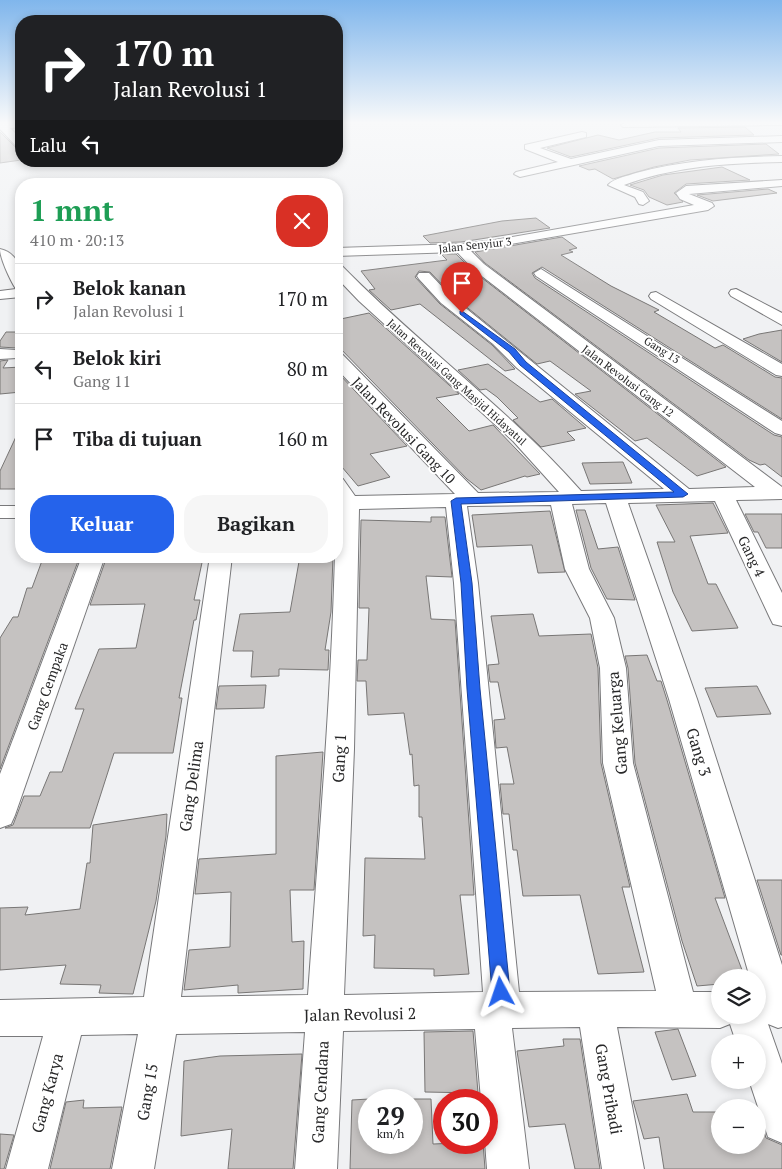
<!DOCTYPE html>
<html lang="id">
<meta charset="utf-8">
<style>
:root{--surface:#fff;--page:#f6f6f6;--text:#202124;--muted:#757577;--line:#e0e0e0;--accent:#2563eb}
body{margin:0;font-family:"PT Serif",serif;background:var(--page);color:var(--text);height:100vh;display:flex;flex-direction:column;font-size:19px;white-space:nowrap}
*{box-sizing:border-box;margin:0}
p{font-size:16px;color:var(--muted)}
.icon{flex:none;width:28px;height:28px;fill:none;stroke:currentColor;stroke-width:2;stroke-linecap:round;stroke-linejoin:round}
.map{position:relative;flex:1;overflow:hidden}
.panel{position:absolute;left:15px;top:178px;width:328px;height:385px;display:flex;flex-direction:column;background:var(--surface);border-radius:20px;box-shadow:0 2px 8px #0003}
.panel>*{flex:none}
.top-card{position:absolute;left:15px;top:15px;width:328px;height:152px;border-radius:20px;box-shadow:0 2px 8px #0003;background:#202124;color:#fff;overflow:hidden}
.buttons{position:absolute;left:711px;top:969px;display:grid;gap:10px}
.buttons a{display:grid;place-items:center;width:55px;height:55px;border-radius:50%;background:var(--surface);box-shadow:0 2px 8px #0003;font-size:25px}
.speed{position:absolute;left:358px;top:1089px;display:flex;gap:10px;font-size:25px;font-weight:700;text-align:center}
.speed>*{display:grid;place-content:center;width:65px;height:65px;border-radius:50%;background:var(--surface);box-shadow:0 2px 8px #0003;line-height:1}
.speed small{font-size:12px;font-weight:400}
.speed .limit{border:8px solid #d22;background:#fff;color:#111}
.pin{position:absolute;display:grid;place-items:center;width:42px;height:42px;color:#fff;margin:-51px -21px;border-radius:50% 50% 50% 0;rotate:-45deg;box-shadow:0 0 5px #0007}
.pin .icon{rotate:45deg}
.me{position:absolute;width:55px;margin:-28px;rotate:355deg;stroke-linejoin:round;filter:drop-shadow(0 0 4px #0008)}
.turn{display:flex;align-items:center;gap:18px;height:105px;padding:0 15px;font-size:22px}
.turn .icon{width:65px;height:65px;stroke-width:2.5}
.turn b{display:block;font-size:35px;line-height:42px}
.then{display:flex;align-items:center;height:48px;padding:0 15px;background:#0003;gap:10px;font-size:19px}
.round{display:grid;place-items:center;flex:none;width:52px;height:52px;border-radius:20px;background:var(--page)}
.summary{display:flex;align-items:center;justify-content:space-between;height:85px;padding:0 15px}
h1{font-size:30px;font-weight:700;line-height:38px;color:#1e9e55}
.primary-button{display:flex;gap:10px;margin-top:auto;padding:10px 15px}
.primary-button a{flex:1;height:58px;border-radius:20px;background:var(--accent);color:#fff;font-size:20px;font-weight:700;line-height:58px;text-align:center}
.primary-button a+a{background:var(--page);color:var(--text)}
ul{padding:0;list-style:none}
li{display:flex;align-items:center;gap:15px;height:70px;padding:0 15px;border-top:1px solid var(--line)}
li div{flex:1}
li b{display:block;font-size:19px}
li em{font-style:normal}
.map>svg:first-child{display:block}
.building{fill:#c5c2c1;stroke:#787675}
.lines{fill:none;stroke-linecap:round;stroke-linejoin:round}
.minor-casing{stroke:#79797b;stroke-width:2}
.secondary-casing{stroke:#79797b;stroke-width:2}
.minor{fill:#fff;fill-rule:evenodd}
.secondary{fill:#fff;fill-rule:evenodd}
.route{fill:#2563eb;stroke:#184099}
.labels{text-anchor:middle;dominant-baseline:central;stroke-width:4;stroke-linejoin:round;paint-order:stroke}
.far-street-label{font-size:11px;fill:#282829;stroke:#fff}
.street-label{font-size:14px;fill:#282829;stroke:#fff}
.near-street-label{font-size:16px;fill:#282829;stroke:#fff}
</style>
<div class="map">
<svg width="782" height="1169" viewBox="0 0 782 1169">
<rect width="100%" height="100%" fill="#f0f1f3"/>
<g class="building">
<polygon points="745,127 754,135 659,138 571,157 547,148 598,135 619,140 655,132 681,132 678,128"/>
<polygon points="0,132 21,153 21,160 0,163"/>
<polygon points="766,144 779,154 690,160 654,167 613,179 595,169 589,170 579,166 659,148"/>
<polygon points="722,167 750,180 686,184 674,193 683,202 667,205 649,197 644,190 630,185 663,175"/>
<polygon points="768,189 777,193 713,201 697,195"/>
<polygon points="536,218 550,228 461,242 430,243 423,236 502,221"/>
<polygon points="562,237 577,248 569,250 573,252 561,255 611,286 659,310 654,312 715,348 723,345 775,377 782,378 782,419 542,267 532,273 535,278 774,435 782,437 782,477 765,464 760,465 749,460 485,263 475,252"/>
<polygon points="441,254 456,254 473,271 726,467 697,476 647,438 635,441 575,394 591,391 550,361 537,364 453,296 430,272 419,271 415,277 440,304 492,345 515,369 505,371 420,304 391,310 369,290 375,289 361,271 447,260"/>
<polygon points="369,313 459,394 436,398 469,431 493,425 540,474 527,477 525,476 481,490 467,479 336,344 336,320"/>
<polygon points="782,330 782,362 743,339 759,334"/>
<polygon points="6,332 21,332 21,341 17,348 0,347 0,341"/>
<polygon points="8,360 3,368 21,367 21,392 0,394 0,361"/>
<polygon points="488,364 540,402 552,399 586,428 567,432 575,440 541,447 513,420 518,418 497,397 486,389 480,390 458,370"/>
<polygon points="339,374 407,446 370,454 390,477 358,486 336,460 336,375"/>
<polygon points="21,426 21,489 0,489 0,471"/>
<polygon points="623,462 632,483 590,484 582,463"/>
<polygon points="713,503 728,533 690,536 708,584 716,584 738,628 692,631 673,592 657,542 675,542 656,505"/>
<polygon points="576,510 585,510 598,549 618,547 635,600 607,599 591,568"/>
<polygon points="550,511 565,572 538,573 532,545 477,547 472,515"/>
<polygon points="745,514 782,514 782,548 766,548 758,532 754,532"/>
<polygon points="431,517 445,517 452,577 426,576 431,619 455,620 474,895 460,895 469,974 434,976 434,969 374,968 375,935 363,936 365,858 425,859 422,817 419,817 419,785 414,786 412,754 410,755 404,713 368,715 366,681 357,681 358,660 367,660 369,608 359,608 361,520 431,522"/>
<polygon points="70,556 80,556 0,769 0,638 13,617 18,617 27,588 32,588 43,558"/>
<polygon points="107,556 203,558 194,600 200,600 196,620 194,620 179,698 182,698 173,753 114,753 90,828 5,828 13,825 24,796 40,796 50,772 62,772 84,709 75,709 99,649 136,648 145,604 90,605"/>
<polygon points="300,556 333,556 331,612 325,650 329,650 328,670 279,669 279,676 251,677 253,651 233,651 240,614 290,612"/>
<polygon points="533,614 539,636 591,634 598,668 601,763 630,887 622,887 644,972 598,974 580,895 523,896 517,850 513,850 509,814 503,814 500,784 514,784 507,747 496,748 494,720 505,719 498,682 490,682 488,665 499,664 491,616"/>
<polygon points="647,655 657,681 661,681 667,700 725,898 715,898 745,978 720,978 720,984 697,986 682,941 635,763 628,668 625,656"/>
<polygon points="266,685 264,708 216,709 219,686"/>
<polygon points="757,686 771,714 717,717 705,688"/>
<polygon points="323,752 314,890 290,890 292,942 304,941 303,989 238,993 238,985 184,990 189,950 230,947 231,892 195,894 199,859 276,854 276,756"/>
<polygon points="167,814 166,836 156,901 133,994 99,993 101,985 60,984 66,965 0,970 0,908 28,907 25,915 80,909 87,863 90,863 93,825"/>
<polygon points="757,880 782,880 782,955 781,955"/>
<polygon points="678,1029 696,1076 672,1080 655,1032"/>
<polygon points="473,1031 478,1093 425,1092 424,1032"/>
<polygon points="563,1039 580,1039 600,1169 575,1169 565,1124 529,1127 517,1051 564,1046"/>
<polygon points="302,1054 293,1169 228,1169 232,1129 181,1136 184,1061 220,1056"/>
<polygon points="687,1094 693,1112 720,1112 720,1145 758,1145 758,1111 766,1138 782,1145 782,1169 664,1169 659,1137 644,1139 633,1101"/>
<polygon points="369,1099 369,1142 411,1142 411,1099 431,1099 433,1144 483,1142 485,1169 350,1169 352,1100"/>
<polygon points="84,1100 83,1108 122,1107 110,1169 50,1169 66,1102"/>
<polygon points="0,1134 14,1135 4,1169 0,1169"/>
</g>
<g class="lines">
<defs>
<g id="minor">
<polygon points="626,122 782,122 782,125 623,127 621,125"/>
<polygon points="0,124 6,124 21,139 21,148 17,147 0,129"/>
<polygon points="582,132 586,133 586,137 540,148 571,159 659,140 782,136 782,142 659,146 520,177 514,174 516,172 558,162 525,149 525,145"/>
<path d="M782 156V162C728 163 675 166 624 185L643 192 649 201 643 205 639 204 635 197 608 185C614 178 628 176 636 173 684 160 733 157 782 156Z"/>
<path d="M782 180V186L689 194 712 203 714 206 708 210 471 251 484 264 782 487V499L736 500 782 593V626L773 624 770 618 715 501 628 503 697 699 782 965V1027L778 1028 768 1024 782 1064V1143L768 1137 749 1080H758V1042H736L730 1024 720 1028 617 1027 644 1169H602L580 1027 512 1028 529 1169H487L485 1142 486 1100H481L475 1029 343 1031 337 1169H295L305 1032 176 1034 154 1169H112L138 1034 81 1035 48 1169H6L43 1036H0V1000L144 997 210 556H232L181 997 308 995C320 823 336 647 336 477L343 479 355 496 455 494 336 368V353L342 354 478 493 559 492 513 441 359 301 336 277V264L341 265C418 344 508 408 581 491L664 489 517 368 493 344 441 303 419 279 417 276 419 273H429L452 297 689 489 755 487 474 270 457 252 336 256V248L461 244 495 240 694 205 680 199 676 193 686 186ZM606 503 669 699 750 978H758V1015H720V992H693L633 763 626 668 614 618 589 569 572 504ZM551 505 565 569 590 618 600 668 603 763 656 991 519 992 478 583 467 506ZM446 507 454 583 483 992 344 995 354 749 359 509Z"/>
<path d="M0 249C24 255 21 278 21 297L0 299V291L16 289C10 280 0 258 0 249Z"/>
<polygon points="541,269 782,421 782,435 775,433 536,276 534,273"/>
<polygon points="736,289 782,313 782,325 731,296 729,293 731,290"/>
<polygon points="656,292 782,364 782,376 776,375 651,299 649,296 651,293"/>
<polygon points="0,349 17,350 19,354 17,358 0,359"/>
<rect x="0" y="506" width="21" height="12"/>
<polygon points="82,556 105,556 15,815 11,824 0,828 0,774"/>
</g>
<polygon id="secondary" points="21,122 21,127 0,129 0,123"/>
</defs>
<use href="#minor" class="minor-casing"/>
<use href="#secondary" class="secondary-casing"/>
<use href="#minor" class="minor"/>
<use href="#secondary" class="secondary"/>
</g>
<linearGradient id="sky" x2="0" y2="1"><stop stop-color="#80b6ec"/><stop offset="0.43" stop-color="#f8f9fa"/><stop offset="1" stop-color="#f8f9fa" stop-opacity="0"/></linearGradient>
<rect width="782" height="285" fill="url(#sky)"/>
<polygon class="route" points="462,311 515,349 526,362 688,494 683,497 461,504 472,583 480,689 510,992 507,998 501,1000 495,998 492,992 467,689 461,583 451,501 456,498 674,492 520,365 509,352 460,314 460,311"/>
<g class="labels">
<g class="far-street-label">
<text transform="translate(475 245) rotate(-6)">Jalan Senyiur 3</text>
<text transform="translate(662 350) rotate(32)">Gang 13</text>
<text transform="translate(628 381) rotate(37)">Jalan Revolusi Gang 12</text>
<text transform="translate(457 382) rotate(42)">Jalan Revolusi Gang Masjid Hidayatul</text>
</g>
<g class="street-label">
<text transform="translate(404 430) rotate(46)">Jalan Revolusi Gang 10</text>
<text transform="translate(752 556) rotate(64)">Gang 4</text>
<text transform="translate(47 686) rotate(-70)">Gang Cempaka</text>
</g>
<g class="near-street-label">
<text transform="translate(617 723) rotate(-95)">Gang Keluarga</text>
<text transform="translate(699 752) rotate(73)">Gang 3</text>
<text transform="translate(339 758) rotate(-87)">Gang 1</text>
<text transform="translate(191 786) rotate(-82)">Gang Delima</text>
<text transform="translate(360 1014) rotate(-1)">Jalan Revolusi 2</text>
<text transform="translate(609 1089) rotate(80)">Gang Pribadi</text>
<text transform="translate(147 1092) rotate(-80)">Gang 15</text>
<text transform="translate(320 1092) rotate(-87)">Gang Cendana</text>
<text transform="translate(47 1093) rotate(-75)">Gang Karya</text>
</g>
</g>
</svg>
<div class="buttons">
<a><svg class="icon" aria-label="layers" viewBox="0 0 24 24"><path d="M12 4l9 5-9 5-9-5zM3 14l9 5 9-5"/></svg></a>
<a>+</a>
<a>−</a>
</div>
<div class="speed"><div>29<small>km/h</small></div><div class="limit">30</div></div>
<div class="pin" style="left:462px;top:313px;background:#d93025"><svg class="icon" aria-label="arrive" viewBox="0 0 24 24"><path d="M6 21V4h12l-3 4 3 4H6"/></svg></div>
<svg class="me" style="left:501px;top:992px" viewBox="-20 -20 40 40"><path d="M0-17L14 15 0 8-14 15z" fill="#2563eb" stroke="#fff" stroke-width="4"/></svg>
<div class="top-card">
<div class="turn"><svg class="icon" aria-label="right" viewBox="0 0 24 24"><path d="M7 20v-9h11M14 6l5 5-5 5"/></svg><div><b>170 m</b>Jalan Revolusi 1</div></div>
<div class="then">Lalu<svg class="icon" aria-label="left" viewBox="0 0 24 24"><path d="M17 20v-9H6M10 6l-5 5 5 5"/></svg></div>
</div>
<section class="panel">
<div class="summary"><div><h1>1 mnt</h1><p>410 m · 20:13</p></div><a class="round" style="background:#d93025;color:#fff"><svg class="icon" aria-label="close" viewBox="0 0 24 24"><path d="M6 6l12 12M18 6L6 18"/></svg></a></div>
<ul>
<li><svg class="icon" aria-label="right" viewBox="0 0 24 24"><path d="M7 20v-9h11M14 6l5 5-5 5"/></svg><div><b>Belok kanan</b><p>Jalan Revolusi 1</p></div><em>170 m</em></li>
<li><svg class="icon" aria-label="left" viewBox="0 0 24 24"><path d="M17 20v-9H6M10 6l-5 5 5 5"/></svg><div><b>Belok kiri</b><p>Gang 11</p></div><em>80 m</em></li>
<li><svg class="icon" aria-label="arrive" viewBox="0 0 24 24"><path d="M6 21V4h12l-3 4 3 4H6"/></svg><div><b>Tiba di tujuan</b></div><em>160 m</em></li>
</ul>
<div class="primary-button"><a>Keluar</a><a>Bagikan</a></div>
</section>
</div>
